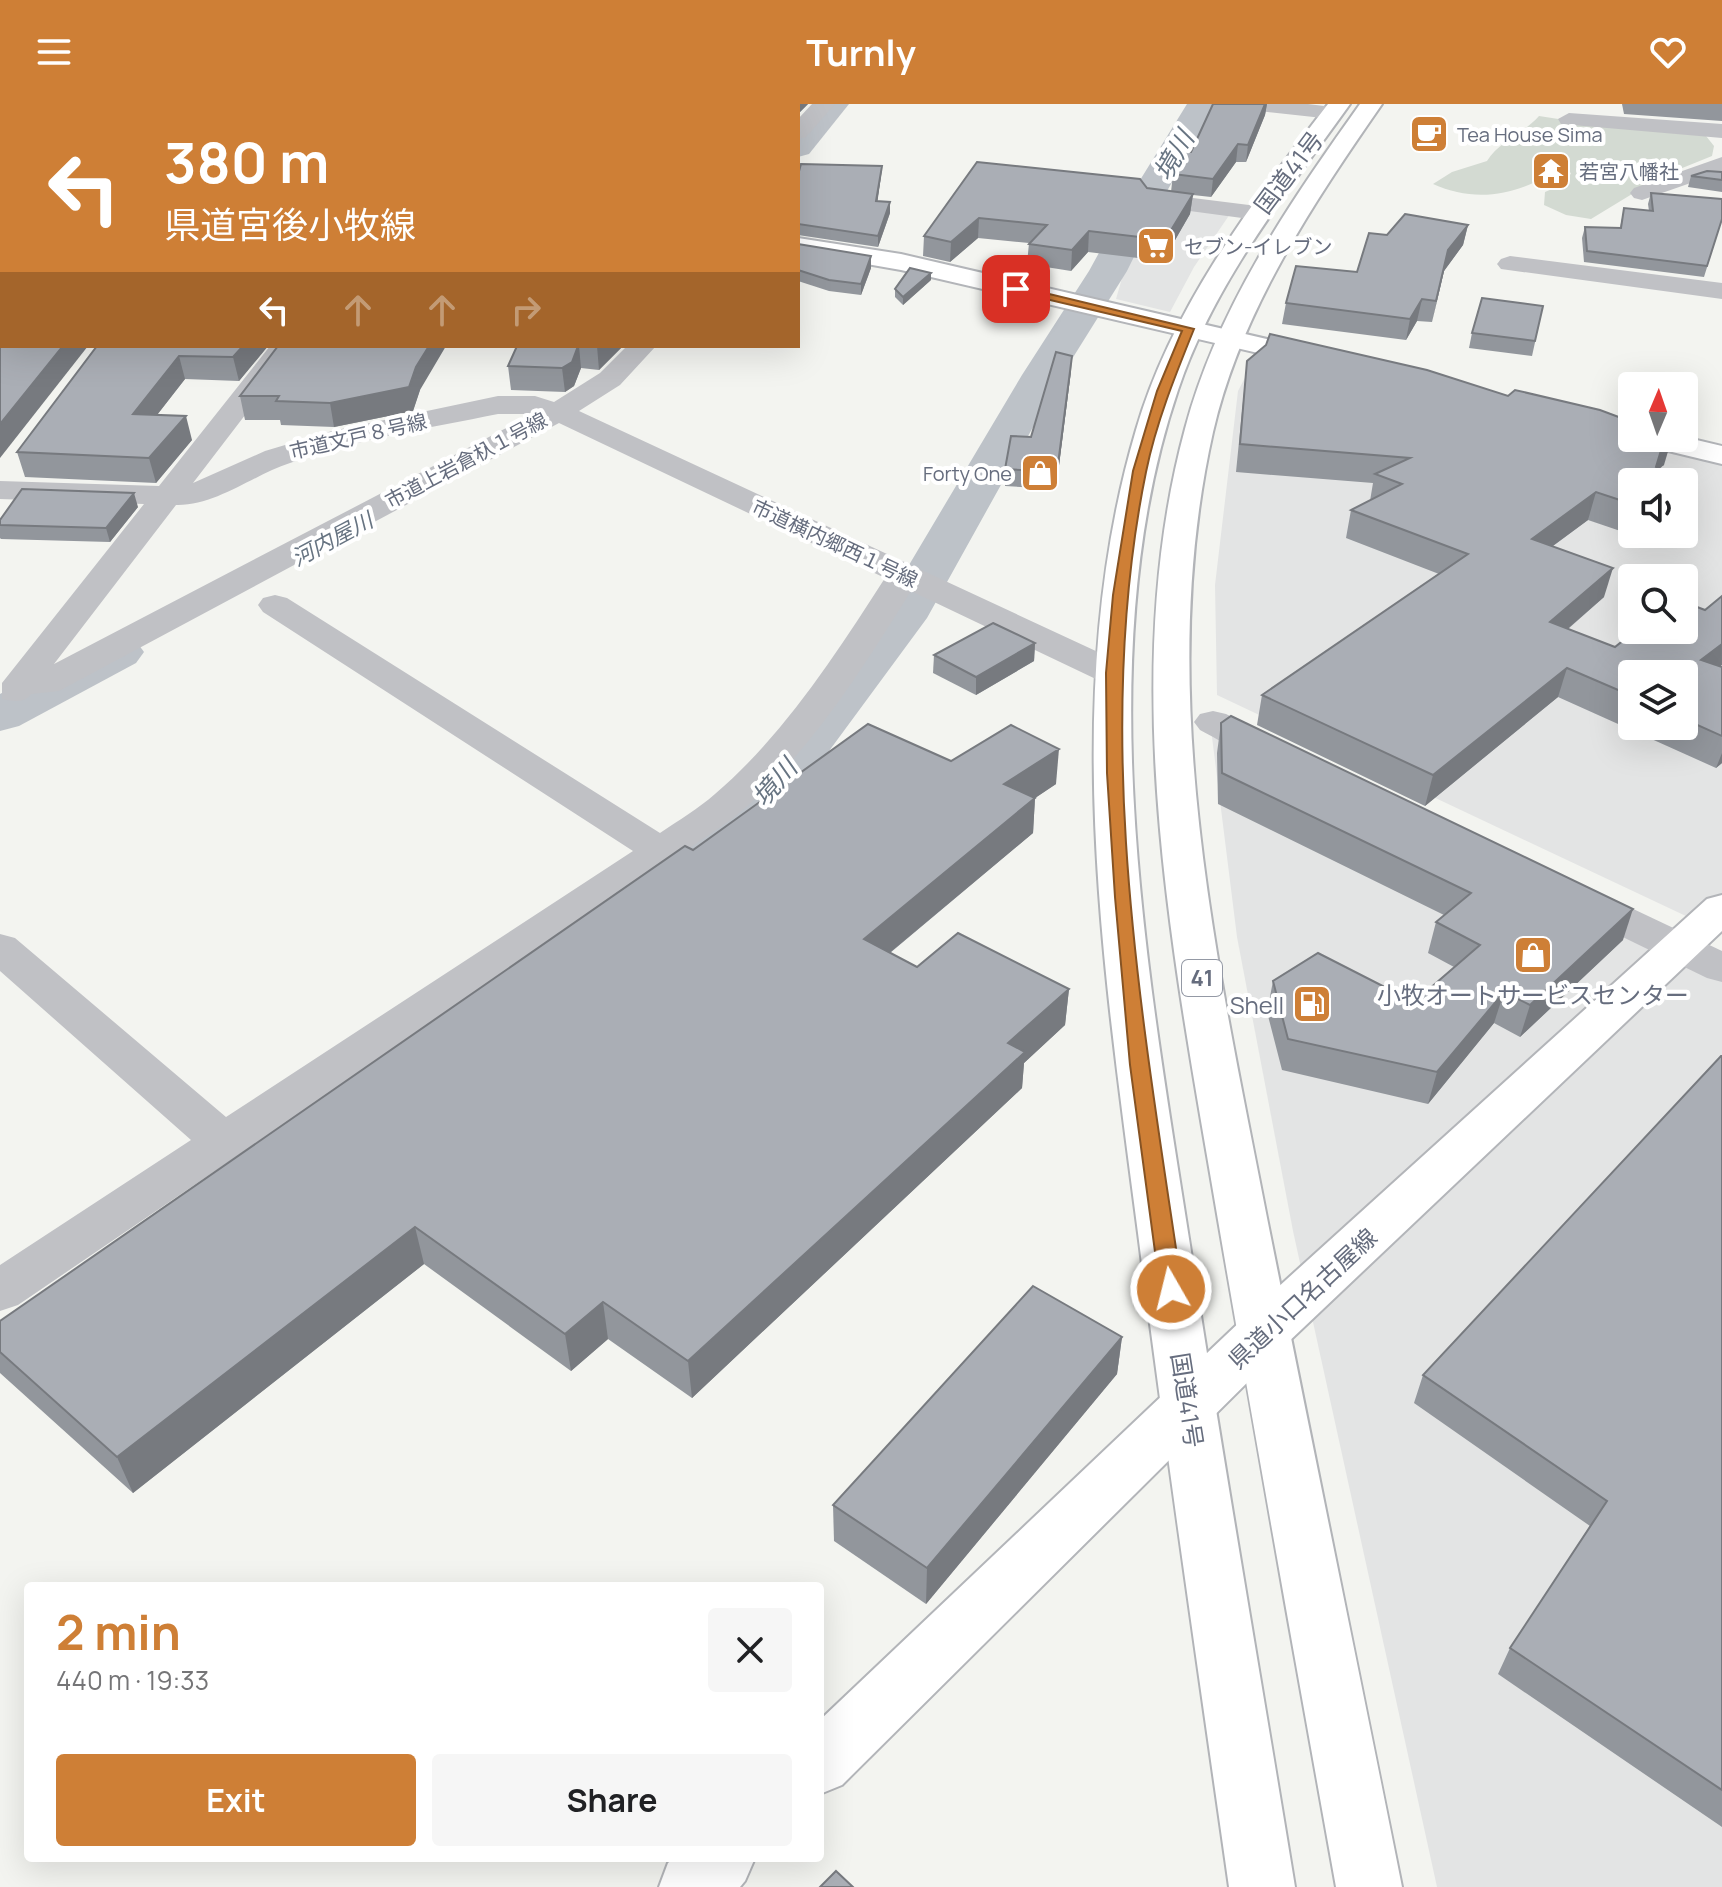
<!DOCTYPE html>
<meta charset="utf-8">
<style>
:root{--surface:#fff;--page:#f6f6f6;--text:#202124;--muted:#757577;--accent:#ce7f36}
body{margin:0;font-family:Manrope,"Noto Sans JP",sans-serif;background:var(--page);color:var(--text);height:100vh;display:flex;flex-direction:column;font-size:30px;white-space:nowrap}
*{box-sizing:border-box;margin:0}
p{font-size:26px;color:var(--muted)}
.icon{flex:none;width:44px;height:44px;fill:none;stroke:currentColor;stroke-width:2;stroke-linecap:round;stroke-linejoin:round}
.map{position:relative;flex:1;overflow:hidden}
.side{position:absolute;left:24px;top:1478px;width:800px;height:280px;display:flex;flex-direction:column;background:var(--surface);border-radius:8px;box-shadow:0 8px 32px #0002}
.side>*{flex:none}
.top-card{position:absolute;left:0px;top:0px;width:800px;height:244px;box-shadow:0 8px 32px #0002;background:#ce7f36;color:#fff;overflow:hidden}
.needle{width:52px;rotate:2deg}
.controls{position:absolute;left:1618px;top:268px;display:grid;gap:16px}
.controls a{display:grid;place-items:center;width:80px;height:80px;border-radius:8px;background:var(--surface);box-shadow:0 8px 32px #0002;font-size:40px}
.pin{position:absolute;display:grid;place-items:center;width:68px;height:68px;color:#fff;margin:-34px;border-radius:16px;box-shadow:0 4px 12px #0006}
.me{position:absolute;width:88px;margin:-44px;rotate:352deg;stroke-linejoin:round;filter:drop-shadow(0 0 6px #0008)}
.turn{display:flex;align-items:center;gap:28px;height:168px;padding:0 32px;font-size:36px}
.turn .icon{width:104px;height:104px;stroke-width:2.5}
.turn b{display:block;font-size:56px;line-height:68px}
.lanes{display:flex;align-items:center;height:76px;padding:0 32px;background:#0003;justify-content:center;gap:40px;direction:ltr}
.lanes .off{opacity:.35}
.round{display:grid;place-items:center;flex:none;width:84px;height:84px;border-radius:8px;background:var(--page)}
.summary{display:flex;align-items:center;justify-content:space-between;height:136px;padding:0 32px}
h1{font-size:48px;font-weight:700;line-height:60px;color:var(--accent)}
.cta{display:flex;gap:16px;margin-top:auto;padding:16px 32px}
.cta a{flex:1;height:92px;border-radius:8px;background:var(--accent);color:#fff;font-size:32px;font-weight:700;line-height:92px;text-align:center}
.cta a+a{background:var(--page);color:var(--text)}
header{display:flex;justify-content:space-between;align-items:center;height:104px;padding:0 32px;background:var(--accent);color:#fff;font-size:36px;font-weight:700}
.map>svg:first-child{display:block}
.built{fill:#e3e4e4;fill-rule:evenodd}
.green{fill:#d3dad2}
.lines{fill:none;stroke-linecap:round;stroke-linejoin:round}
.river{fill:#bdc2c8;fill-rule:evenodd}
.major-casing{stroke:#b3b5b9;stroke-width:4}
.highway-casing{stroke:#b2b4b8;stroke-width:4}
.minor{fill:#c0c1c5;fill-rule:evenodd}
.major{fill:#fff;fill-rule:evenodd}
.highway{fill:#fff;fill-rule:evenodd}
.wall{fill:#92969c;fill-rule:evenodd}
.shaded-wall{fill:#777a7f}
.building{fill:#aaaeb5;stroke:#777a7f;stroke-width:2}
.route{fill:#ce7f36;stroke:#865323;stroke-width:2}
.labels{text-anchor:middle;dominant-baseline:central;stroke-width:8;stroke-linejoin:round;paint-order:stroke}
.far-poi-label{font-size:20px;fill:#666d7e;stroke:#fff;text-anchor:start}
.far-street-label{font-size:20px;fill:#666d7e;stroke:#fff}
.far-water-label{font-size:22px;font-style:italic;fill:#677482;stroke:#fff}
.shield{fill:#fff;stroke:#9499a5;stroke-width:2}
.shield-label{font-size:22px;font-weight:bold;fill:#666d7e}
.street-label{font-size:24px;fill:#666d7e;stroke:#fff}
.poi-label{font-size:24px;fill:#666d7e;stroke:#fff}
.water-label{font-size:26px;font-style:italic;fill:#677482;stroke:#fff}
</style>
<header><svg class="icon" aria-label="menu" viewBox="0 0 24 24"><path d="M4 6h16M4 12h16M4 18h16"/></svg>Turnly<svg class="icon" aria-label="heart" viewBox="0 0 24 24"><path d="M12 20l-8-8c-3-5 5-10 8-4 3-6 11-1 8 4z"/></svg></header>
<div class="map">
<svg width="1722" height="1783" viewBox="0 0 1722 1783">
<rect width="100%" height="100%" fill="#f3f4f0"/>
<g class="built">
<polygon points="1161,99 1232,107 1194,163 1170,208 1116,195 1129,150"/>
<path d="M1260 245 1722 354V829L1217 591 1215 481 1238 287ZM1632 378H1684V430H1632ZM1632 474H1684V526H1632ZM1632 570H1684V622H1632Z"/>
<polygon points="1211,625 1722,873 1722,1783 1437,1783 1293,1127 1237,833"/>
</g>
<path class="green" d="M1539 12 1610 23 1706 32 1714 42 1712 52 1660 73 1591 115 1566 111 1544 101 1545 88 1566 79 1571 69 1560 63 1536 60 1533 79C1500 94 1466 95 1433 80L1452 68 1487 57C1499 37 1523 30 1539 12Z"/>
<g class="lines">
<g class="river">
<polygon points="817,0 849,0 809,50 798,53 798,23"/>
<polygon points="1187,0 1217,0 1163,94 1127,167 1062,271 927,514 804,681 762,727 703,769 682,774 661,769 653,756 661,743 722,703 764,657 887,498 1022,271 1089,167 1129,94"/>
<polygon points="118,533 136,537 144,548 136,559 19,622 0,627 0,590 100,537"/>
</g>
<defs>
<g id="major">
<polygon points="798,134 901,150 1323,248 1333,250 1337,256 1333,262 1323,264 901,166 798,148"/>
<polygon points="1684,333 1722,342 1722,360 1639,340 1635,334"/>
<polygon points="1722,791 1722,827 1283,1243 842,1681 820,1690 820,1616 1245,1213 1707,795"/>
<polygon points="674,1754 755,1754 745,1777 740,1783 659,1783 668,1759"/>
</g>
<g id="highway">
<path d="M1328 0H1350C1285 91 1214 179 1178 286 1088 550 1148 871 1190 1141 1223 1356 1260 1569 1295 1783H1229C1198 1565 1166 1347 1138 1129 1104 867 1059 585 1136 326 1172 203 1251 100 1328 0Z"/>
<path d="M1360 0H1382C1312 101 1241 207 1213 328 1154 590 1218 861 1268 1119 1312 1340 1358 1562 1402 1783H1336C1296 1561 1256 1338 1218 1116 1175 861 1116 579 1185 325 1217 204 1289 100 1360 0Z"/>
</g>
</defs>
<use href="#major" class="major-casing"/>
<use href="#highway" class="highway-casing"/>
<g class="minor">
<polygon points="812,0 835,0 806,33 798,35 798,15"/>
<polygon points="1239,0 1308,0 1340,4 1343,9 1332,15 1250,6"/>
<polygon points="1569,9 1722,20 1722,34 1561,20 1558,15"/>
<polygon points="1722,53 1722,68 1642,96 1634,94 1630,89 1634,84"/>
<polygon points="1153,89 1257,102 1265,104 1269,109 1265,114 1257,116 1145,101 1141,96 1145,91"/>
<polygon points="1510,152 1722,179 1722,195 1501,165 1497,160 1501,155"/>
<path d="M270 242H298L193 379 265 347 332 327 498 292H535L554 298 600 269 627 242H656L620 281 579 307 1126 561 1131 569 1126 577 1113 580 1100 577 911 487C861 567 806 655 732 715L18 1201 0 1207V1161L191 1036 0 867V830L15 834 226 1013 633 747 263 508 258 501 263 494 275 491 287 494 660 729C679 716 698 705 715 690 784 631 836 550 885 474L559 319 59 587 31 590C24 600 12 597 2 595V579L144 400 0 395V377L159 382ZM498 310H533L54 560 176 401C216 402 253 371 290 359 357 335 429 324 498 310Z"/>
<path d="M1213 607 1226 610 1286 640 1292 648 1286 656C1257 663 1226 639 1200 626L1194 618 1200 610Z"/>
<polygon points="1576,781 1591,785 1722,847 1722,878 1707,874 1561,803 1555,794 1561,785"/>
</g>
<use href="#major" class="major"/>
<use href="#highway" class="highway"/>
</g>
<g class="wall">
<polygon points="683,0 808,0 798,10 798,2 683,2"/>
<polygon points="1213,0 1267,0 1265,11 1246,58 1236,58 1211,93 1193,91 1190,110 1163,157 1088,148 1071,167 1027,160 1029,139 978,134 950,158 923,152 924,132 977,58 1171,88 1173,70 1191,48"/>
<polygon points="1622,0 1722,0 1722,17 1624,10"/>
<polygon points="882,62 881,72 877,98 890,98 890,109 878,143 798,131 798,71"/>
<polygon points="1722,68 1722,88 1688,83 1691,72"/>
<polygon points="1651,89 1722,115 1704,173 1584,158 1582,134 1585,123 1620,124 1624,104 1649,107 1648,100"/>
<polygon points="1468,121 1463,141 1444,167 1432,218 1417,217 1406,236 1282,220 1286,199 1357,168 1387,131"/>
<polygon points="798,140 871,164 861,191 829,187 798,177"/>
<polygon points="931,176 903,201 895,193 895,185"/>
<polygon points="1543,202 1532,252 1469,244 1472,229"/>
<polygon points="97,242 268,242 239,277 185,275 157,311 192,336 156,379 25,373 17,348"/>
<polygon points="517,242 623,242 599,266 581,264 574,282 565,288 511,286 508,262"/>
<path d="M1247 257 1664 361 1632 378V430H1646L1641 434 1588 416 1553 442 1604 493 1568 525 1615 543 1722 563V659L1716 664 1558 593 1425 702 1257 621 1262 591 1439 470 1346 434 1351 406 1370 397 1373 379 1236 368ZM1632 570H1684V622H1632Z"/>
<polygon points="1071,267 1056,385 1005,382 1005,365 1031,333"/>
<polygon points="420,286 413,307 334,323 281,321 280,316 245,316 240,292"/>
<polygon points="138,403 110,438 1,435 0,434 0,416"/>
<polygon points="1035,539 1034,557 976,591 933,569 934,551"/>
<polygon points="1221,619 1623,836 1520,933 1494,919 1428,1000 1282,966 1267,908 1273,877 1414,898 1454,863 1428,849 1436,818 1444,811 1218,700 1217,649"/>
<polygon points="951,657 1056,680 1035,694 1033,729 890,849 917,863 1069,885 1065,921 1024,959 1022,984 692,1294 608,1235 571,1267 424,1160 133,1389 0,1269 0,1217 693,746"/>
<polygon points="1722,952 1722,1723 1498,1570 1510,1544 1590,1422 1414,1299 1423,1271"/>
<polygon points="1122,1233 1117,1270 926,1500 834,1437 833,1401"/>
</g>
<g class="shaded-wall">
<polygon points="133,0 178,0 174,2 129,2"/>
<polygon points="548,0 575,0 572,2 545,2"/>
<polygon points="798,0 808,0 798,10"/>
<polygon points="1265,0 1267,0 1265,11 1246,58 1248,41"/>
<polygon points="2,33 2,56 0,57 0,34"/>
<polygon points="1238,40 1236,58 1211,93 1213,75"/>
<polygon points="882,62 881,72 876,108 876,97"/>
<polygon points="1193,90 1190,110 1163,157 1165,136"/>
<polygon points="890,98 890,109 878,143 878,132"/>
<polygon points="979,114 978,134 950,158 951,138"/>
<polygon points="1468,121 1463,141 1444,167 1432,218 1448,146"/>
<polygon points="1089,127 1088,148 1071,167 1072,146"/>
<polygon points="871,152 871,164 861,191 861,180"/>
<polygon points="931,169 931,176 903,201 903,193"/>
<polygon points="1422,195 1417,217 1406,236 1410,215"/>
<polygon points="63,242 88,242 0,354 0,320"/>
<polygon points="243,242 268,242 239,277 233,253"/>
<polygon points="429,242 446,242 420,286 413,307 334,323 330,299 416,263"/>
<polygon points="579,242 581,264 574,282 565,288 562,264"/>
<polygon points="597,242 623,242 599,266"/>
<polygon points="179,252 185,275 139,334 133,310"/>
<polygon points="1072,252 1071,267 1056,385 1057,368"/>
<polygon points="186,312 192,336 156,379 149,354"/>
<polygon points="1672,334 1664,361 1655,368 1663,340"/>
<polygon points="1689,375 1684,391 1684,379"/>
<polygon points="1596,388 1588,416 1524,463 1532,435"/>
<polygon points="134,389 138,403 110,438 106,424"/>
<polygon points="1613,464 1604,493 1542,547 1550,518"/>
<polygon points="1035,539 1034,557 976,591 976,573"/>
<polygon points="1722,540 1722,561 1691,585 1701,556"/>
<polygon points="1567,564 1558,593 1425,702 1433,671"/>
<polygon points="1059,645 1056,680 1002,716 1004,680"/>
<polygon points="1722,649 1722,659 1716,664"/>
<polygon points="1035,694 1033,729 863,871 864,835"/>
<polygon points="1633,805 1623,836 1520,933 1530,901"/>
<polygon points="1069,885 1065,921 1024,959 1022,984 692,1294 688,1257 1008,939"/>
<polygon points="1504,888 1494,919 1428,1000 1437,968"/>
<polygon points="415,1123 424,1160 133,1389 117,1353"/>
<polygon points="603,1198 608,1235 571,1267 565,1230"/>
<polygon points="1122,1233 1117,1270 926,1500 927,1464"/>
</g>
<g class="building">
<polygon points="0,0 133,0 129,2 2,2 2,33 0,34"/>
<polygon points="195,0 548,0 545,2 193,2"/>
<polygon points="1213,0 1265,0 1248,41 1238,40 1213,75 1173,70 1186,48 1191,48"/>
<polygon points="977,58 1140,75 1147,84 1193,90 1165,136 1089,127 1072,146 1029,140 1047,121 979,114 951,138 924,132"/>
<polygon points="801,60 882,62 876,97 890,98 878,132 798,120 798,71"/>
<polygon points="1707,67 1722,68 1722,76 1691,72"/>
<polygon points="0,73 2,73 2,242 63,242 0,320"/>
<polygon points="1651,89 1722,95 1722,115 1707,162 1587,147 1585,123 1621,124 1624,104 1653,107"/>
<polygon points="1405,110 1468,121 1448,146 1436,197 1422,195 1410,215 1286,199 1296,162 1357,168 1369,129 1387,131"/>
<polygon points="798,140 871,152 861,180 829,176 798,166"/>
<polygon points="910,164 931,169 903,193 895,185"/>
<polygon points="1482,194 1543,202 1535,237 1472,229"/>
<polygon points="1270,230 1427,266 1508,292 1515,286 1600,306 1632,318 1632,334 1672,334 1663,340 1656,363 1689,375 1684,379 1632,378 1632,400 1596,388 1532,435 1613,464 1550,518 1615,543 1636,526 1684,526 1684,498 1705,506 1722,492 1722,540 1701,556 1722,563 1722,632 1684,615 1684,570 1632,570 1632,592 1567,564 1433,671 1262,591 1468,450 1351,406 1402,380 1375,370 1410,354 1240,340 1247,257 1266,241"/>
<polygon points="97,242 243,242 233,253 179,252 133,310 186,312 149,354 17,348"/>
<polygon points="278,242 429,242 416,263 409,283 330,299 276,297 279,292 240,292"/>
<polygon points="517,242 578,242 572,258 562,264 508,262"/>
<polygon points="1056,248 1072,252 1057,368 1005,365 1011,332 1031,333"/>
<polygon points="22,385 134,389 106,424 0,421 0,416"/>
<polygon points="993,519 1035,539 976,573 934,551"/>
<polygon points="1231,612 1633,805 1530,901 1504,888 1437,968 1288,935 1273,877 1318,849 1414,898 1480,841 1436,818 1471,789 1222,669 1221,619"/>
<polygon points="868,620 951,657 1011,621 1059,645 1004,680 1035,694 864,835 917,863 958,829 1069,885 1008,939 1025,948 688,1257 603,1198 565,1230 415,1123 117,1353 0,1248 0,1217 685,742 693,746"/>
<polygon points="1721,952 1722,952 1722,1686 1510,1544 1607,1397 1423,1271"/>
<polygon points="1033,1182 1122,1233 927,1464 833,1401"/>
<polygon points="836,1767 853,1783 820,1783"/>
</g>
<path class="route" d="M1016 182 1194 225C1175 272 1156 319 1146 368 1091 637 1143 918 1182 1185L1179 1191 1171 1194 1163 1191 1160 1185 1130 961 1115 793 1107 669 1106 569 1113 491 1133 367 1157 287 1182 227 1012 187V183Z"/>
<defs>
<symbol id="cafe-square" viewBox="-11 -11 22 22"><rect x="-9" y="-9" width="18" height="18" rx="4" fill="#ce7f36" stroke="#fff"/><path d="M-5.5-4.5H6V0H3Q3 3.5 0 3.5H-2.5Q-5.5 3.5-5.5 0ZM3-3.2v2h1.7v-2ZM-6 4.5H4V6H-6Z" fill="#fff"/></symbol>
<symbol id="temple-square" viewBox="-11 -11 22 22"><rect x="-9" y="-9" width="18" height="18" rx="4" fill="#ce7f36" stroke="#fff"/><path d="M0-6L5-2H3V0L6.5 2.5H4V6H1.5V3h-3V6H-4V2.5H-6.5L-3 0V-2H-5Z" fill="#fff"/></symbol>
<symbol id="supermarket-square" viewBox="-11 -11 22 22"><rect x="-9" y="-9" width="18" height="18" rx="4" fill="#ce7f36" stroke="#fff"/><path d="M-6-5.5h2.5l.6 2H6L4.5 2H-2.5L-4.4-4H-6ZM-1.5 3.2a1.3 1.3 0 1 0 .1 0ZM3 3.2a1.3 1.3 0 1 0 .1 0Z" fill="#fff"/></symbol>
<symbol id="shop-square" viewBox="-11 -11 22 22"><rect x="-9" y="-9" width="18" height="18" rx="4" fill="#ce7f36" stroke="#fff"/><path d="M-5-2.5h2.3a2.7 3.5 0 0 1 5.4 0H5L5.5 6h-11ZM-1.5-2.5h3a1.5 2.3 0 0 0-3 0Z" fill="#fff"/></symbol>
<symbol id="fuel-square" viewBox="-11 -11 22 22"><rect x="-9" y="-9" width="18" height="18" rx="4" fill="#ce7f36" stroke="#fff"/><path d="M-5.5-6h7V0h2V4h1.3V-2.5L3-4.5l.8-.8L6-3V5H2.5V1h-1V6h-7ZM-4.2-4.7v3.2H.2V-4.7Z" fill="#fff"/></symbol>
</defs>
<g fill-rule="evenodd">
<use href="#cafe-square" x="1407" y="8" width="44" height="44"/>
<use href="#temple-square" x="1529" y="45" width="44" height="44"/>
<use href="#supermarket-square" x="1134" y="120" width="44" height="44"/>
<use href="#shop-square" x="1018" y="347" width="44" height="44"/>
<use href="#shop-square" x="1511" y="829" width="44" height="44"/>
<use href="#fuel-square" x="1290" y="878" width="44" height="44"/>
</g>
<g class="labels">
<g class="far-poi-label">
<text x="1457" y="30">Tea House Sima</text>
<text x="1579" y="67">若宮八幡社</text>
<text x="1184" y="142">セブン-イレブン</text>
<text x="1012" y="369" text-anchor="end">Forty One</text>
</g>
<g class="far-street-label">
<text transform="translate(358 332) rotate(-13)">市道文戸８号線</text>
<text transform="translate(466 356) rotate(-28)">市道上岩倉杁１号線</text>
<text transform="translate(835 439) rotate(25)">市道横内郷西１号線</text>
</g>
<g class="far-water-label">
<text transform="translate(332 435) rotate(-28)">河内屋川</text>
</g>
<rect class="shield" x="1182" y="856" width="40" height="36" rx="6"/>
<g class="shield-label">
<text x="1202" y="874">41</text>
</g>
<g class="street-label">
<text transform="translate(1288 68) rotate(-53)">国道41号</text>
<text transform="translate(1302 1194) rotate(-43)">県道小口名古屋線</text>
<text transform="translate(1188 1296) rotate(81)">国道41号</text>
</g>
<g class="poi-label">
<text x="1533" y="890">小牧オートサービスセンター</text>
<text x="1284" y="900" text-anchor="end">Shell</text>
</g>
<g class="water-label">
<text transform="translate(1173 51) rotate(-60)">境川</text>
<text transform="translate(774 678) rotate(-49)">境川</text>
</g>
</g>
</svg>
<div class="controls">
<a><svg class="needle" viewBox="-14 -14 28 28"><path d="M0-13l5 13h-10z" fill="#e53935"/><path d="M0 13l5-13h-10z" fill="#757577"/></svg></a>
<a><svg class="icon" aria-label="sound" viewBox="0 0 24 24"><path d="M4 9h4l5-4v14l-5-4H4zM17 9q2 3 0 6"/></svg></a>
<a><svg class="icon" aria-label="search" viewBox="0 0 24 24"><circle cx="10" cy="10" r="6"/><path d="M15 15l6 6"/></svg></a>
<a><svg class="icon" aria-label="layers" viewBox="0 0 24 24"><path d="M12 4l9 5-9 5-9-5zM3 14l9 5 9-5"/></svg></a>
</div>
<div class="pin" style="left:1016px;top:185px;background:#d93025"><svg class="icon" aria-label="arrive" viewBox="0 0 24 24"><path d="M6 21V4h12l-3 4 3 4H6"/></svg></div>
<svg class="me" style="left:1171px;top:1185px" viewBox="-20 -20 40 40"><circle r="17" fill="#ce7f36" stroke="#fff" stroke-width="3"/><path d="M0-11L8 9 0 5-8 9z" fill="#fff"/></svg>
<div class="top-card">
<div class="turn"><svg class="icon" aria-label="left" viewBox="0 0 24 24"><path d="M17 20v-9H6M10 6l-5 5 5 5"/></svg><div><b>380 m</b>県道宮後小牧線</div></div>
<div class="lanes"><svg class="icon" aria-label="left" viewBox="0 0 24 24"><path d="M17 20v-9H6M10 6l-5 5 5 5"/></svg><svg class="icon off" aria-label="ahead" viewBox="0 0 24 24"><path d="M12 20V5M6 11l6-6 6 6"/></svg><svg class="icon off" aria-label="ahead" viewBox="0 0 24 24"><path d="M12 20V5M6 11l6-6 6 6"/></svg><svg class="icon off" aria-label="right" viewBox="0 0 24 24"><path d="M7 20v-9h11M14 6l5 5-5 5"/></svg></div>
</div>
<section class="side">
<div class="summary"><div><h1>2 min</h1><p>440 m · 19:33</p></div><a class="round"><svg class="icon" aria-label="close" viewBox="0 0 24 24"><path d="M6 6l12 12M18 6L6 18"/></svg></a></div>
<div class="cta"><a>Exit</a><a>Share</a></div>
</section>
</div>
